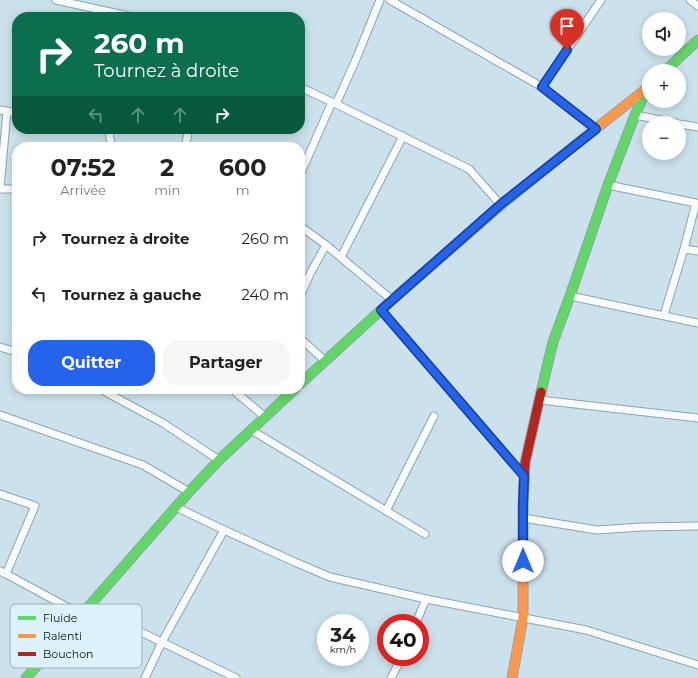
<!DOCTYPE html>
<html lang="fr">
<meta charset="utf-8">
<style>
:root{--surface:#fff;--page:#f6f6f6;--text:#222;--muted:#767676;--accent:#2563eb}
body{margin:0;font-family:Montserrat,sans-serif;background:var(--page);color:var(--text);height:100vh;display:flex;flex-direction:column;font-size:15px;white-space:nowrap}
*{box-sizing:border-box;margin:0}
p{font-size:13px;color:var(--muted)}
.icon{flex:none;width:22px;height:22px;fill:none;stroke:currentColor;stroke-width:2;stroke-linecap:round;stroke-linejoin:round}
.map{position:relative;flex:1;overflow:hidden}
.panel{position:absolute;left:12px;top:142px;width:293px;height:252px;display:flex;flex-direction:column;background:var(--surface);border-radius:16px;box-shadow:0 2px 10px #0003}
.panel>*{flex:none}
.hud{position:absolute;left:12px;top:12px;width:293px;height:122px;border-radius:16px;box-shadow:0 2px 10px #0003;background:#0b6e4f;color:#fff;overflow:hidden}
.tools{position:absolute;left:642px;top:12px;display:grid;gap:8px}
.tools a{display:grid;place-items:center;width:44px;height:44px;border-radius:50%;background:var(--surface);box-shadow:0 2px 10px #0003;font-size:20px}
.speed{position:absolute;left:317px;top:614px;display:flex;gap:8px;font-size:20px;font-weight:700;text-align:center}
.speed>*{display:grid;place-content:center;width:52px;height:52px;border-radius:50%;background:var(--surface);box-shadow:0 2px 10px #0003;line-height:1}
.speed small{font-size:10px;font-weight:400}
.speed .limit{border:6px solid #d22;background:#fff;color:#111}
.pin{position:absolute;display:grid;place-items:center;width:34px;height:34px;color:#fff;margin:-41px -17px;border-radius:50% 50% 50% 0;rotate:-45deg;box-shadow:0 0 4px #0007}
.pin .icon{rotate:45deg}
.me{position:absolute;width:44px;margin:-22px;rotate:0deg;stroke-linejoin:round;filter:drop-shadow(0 0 3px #0008)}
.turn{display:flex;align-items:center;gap:14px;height:84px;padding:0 16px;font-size:18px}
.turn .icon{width:52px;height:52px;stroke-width:2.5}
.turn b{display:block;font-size:28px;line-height:34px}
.lanes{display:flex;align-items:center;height:38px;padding:0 16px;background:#0003;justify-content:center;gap:20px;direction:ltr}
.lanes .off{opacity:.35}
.eta{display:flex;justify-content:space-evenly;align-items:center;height:68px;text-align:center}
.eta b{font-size:24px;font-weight:700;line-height:28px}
.action{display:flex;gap:8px;margin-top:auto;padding:8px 16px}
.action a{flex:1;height:46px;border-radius:16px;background:var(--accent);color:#fff;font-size:16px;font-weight:700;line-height:46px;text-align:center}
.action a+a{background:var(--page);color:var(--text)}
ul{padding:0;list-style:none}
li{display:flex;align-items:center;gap:12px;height:56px;padding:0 16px}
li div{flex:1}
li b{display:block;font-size:15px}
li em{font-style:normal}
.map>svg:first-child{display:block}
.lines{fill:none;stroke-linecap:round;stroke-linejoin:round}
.street-casing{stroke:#8fa4ac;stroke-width:9}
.fast-casing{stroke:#8fa4ac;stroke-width:11}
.slow-casing{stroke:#8fa4ac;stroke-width:11}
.jam-casing{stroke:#8fa4ac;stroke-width:11}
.street{stroke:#f7fbfc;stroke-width:7}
.fast{stroke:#63d668;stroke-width:9}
.slow{stroke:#ff974d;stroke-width:9}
.jam{stroke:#b3261e;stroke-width:9}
.route-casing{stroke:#184099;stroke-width:10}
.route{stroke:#2563eb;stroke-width:7}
.key{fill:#dcf2fa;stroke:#9aafb7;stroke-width:1}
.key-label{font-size:11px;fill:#01141c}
</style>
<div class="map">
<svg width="698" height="678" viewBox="0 0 698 678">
<rect width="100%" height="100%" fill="#cbe2ec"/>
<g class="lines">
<defs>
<g id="street">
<polyline points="56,0 133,17"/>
<polyline points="390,0 542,87 596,129"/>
<polyline points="690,0 698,6"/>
<polyline points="300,87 336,104 469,169 501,205"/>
<polyline points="542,87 601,0"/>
<polyline points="336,104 357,57 380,0"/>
<polyline points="0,110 17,113"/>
<polyline points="635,115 676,123"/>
<polyline points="679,124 698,127"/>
<polyline points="109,129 111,147"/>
<polyline points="185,147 189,129"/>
<polyline points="300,175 332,102"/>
<polyline points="608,185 696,203 684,249 664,315"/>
<polyline points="0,189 7,111"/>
<polyline points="0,189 17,189"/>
<polyline points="300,226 326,245 392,300"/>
<polyline points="684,249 698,251"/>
<polyline points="341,257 403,136"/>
<polyline points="300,296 311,272 326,245"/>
<polyline points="570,296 698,323"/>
<polyline points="381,310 524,476"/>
<polyline points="300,338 325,361"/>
<polyline points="0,347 17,352"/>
<polyline points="100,389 163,423 219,460"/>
<polyline points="232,389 265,417"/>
<polyline points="540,400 698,418"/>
<polyline points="0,415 143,465 189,492"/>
<polyline points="251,430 425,534"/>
<polyline points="0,494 35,506 6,574"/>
<polyline points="176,507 224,530 297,563 330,577 426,599 586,630 698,665"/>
<polyline points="386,511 434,416"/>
<polyline points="523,518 597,530 641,527 698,526"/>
<polyline points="0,571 6,574 82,615"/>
<polyline points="89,607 236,678"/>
<polyline points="416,623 426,599"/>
<polyline points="145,678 162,642 224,530"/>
<polyline points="391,678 402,657"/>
</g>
<g id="fast">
<polyline points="665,71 698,40"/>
<polyline points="300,384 392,300 501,205 579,142"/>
<polyline points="541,392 553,342 570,296 608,185 635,115 648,87"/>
<polyline points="26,678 189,492 219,460 295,389"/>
</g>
<g id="slow">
<polyline points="579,142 646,89"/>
<polyline points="512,678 523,618 523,549"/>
</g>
<polyline id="jam" points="523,549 523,505 525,463 541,392"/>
</defs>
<use href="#street" class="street-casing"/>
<use href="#fast" class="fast-casing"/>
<use href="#slow" class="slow-casing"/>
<use href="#jam" class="jam-casing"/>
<use href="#street" class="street"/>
<use href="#fast" class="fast"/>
<use href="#slow" class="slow"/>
<use href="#jam" class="jam"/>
</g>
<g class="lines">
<defs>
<polyline id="route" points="523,561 523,505 524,476 381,310 501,204 596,129 542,87 567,50"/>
</defs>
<use href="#route" class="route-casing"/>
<use href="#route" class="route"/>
</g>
<rect x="10" y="604" width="132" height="64" rx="6" class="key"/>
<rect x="18" y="616" width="18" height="4" fill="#63d668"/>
<rect x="18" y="634" width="18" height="4" fill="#ff974d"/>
<rect x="18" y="652" width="18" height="4" fill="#b3261e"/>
<g class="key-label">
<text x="43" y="622">Fluide</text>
<text x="43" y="640">Ralenti</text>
<text x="43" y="658">Bouchon</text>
</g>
</svg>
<div class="tools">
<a><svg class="icon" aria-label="sound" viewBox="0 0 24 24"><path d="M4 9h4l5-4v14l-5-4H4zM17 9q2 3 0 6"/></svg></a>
<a>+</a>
<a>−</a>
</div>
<div class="speed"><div>34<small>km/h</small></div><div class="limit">40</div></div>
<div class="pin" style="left:567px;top:50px;background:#d93025"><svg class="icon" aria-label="arrive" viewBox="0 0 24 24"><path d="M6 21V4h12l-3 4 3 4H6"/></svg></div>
<svg class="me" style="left:523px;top:561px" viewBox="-20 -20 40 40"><circle r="19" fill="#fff"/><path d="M0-13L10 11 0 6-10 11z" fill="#2563eb"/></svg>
<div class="hud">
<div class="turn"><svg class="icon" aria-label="right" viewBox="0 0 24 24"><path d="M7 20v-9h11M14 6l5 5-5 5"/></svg><div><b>260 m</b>Tournez à droite</div></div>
<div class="lanes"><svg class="icon off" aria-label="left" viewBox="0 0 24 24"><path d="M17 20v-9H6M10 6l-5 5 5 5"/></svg><svg class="icon off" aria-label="ahead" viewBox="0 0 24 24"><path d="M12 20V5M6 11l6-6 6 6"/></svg><svg class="icon off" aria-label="ahead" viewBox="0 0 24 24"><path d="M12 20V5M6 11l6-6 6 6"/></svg><svg class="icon" aria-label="right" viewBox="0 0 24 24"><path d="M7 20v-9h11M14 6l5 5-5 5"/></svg></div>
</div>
<section class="panel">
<div class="eta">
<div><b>07:52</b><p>Arrivée</p></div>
<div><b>2</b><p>min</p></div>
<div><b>600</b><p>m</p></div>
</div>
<ul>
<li><svg class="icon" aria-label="right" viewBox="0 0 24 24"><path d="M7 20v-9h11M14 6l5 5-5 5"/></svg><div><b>Tournez à droite</b></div><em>260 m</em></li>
<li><svg class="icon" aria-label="left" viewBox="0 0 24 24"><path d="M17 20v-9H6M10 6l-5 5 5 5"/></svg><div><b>Tournez à gauche</b></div><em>240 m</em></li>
</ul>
<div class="action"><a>Quitter</a><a>Partager</a></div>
</section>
</div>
